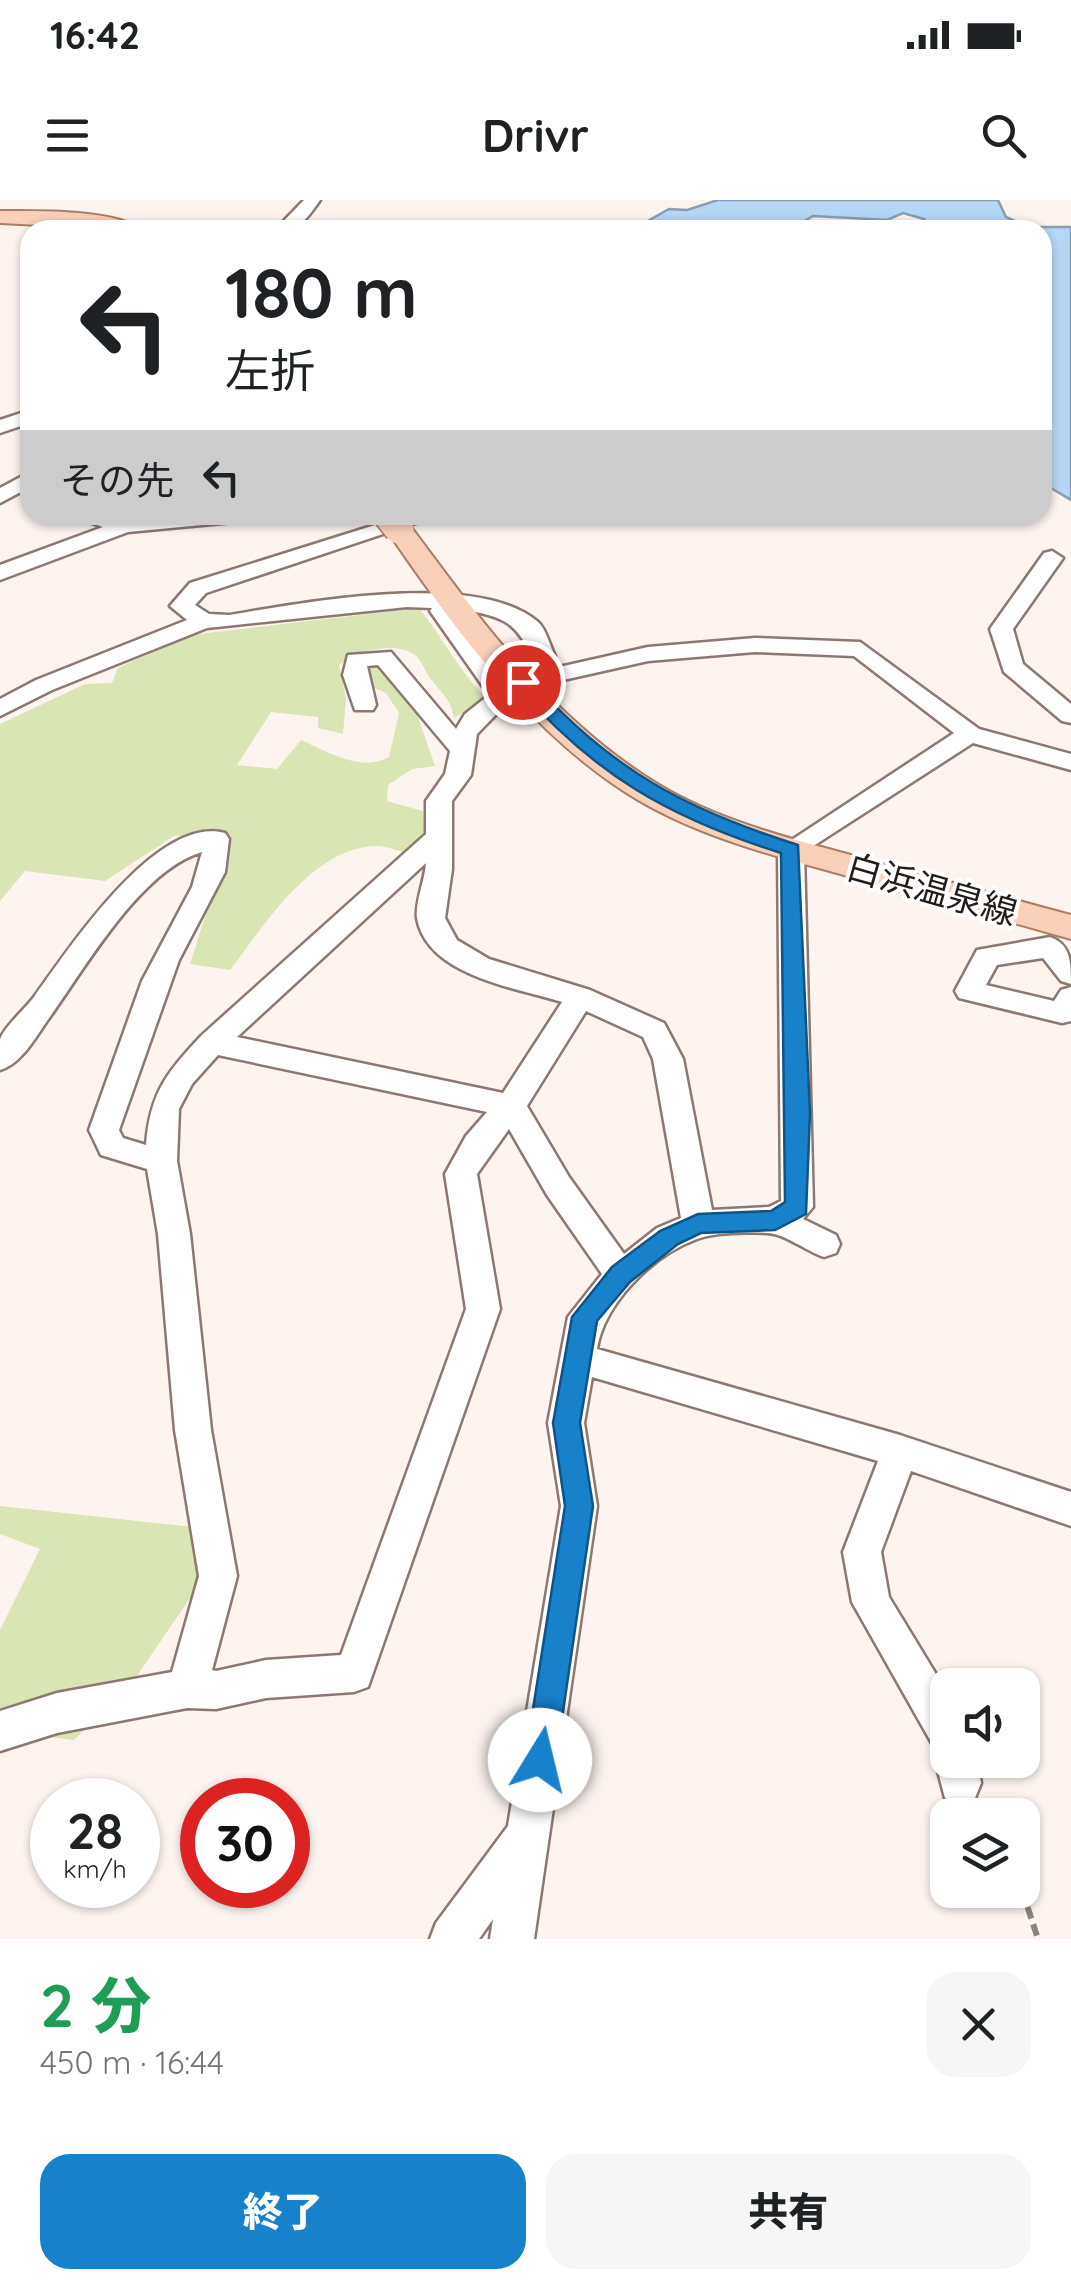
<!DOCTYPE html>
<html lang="ja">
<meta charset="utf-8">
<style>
:root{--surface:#fff;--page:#f6f6f6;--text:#202124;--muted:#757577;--accent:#1881cc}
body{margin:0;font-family:Quicksand,"Noto Sans JP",sans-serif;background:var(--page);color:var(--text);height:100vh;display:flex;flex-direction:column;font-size:38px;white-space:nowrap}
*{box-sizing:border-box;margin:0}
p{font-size:32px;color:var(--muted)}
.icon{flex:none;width:55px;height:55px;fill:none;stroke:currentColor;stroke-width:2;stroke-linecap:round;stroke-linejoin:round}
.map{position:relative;height:1739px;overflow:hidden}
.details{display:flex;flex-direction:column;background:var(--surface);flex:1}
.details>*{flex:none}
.guide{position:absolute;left:20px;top:20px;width:1032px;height:305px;border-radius:30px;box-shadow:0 2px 8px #0004;background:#fff;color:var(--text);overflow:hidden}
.tools{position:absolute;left:930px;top:1468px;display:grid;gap:20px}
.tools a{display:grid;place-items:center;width:110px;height:110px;border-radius:20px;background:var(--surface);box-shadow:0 2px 8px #0004;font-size:50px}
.speed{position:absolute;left:30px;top:1578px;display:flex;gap:20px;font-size:50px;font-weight:700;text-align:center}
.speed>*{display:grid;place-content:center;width:130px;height:130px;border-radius:50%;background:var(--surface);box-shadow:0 2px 8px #0004;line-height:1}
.speed small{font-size:25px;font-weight:400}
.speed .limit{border:15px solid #d22;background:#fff;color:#111}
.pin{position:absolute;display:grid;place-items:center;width:85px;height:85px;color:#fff;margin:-42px;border:5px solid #fff;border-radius:50%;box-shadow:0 2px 10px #0007}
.me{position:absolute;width:110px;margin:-55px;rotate:9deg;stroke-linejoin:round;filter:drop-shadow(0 0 8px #0008)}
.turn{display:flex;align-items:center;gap:35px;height:210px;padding:0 40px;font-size:45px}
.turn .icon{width:130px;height:130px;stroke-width:2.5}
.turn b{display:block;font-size:70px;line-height:85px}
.then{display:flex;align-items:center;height:95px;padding:0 40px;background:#0003;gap:20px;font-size:38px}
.round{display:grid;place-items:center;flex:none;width:105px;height:105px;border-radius:30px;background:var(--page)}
.summary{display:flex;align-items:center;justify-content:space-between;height:170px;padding:0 40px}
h1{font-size:60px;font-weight:800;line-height:75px;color:#1e9e55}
.cta{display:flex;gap:20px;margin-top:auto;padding:20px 40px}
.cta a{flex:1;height:115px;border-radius:30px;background:var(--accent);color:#fff;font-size:40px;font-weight:800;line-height:115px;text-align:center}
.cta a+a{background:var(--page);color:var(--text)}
.status{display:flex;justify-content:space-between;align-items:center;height:70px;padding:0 50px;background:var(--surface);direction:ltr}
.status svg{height:28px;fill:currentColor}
header{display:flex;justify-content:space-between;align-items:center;height:130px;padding:0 40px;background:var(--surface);font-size:45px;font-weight:800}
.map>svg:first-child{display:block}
.green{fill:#d9e5b2}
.water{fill:#b6d6f5;stroke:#8a9eb3;stroke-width:2.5}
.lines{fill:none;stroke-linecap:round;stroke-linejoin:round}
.minor-casing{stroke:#8d7871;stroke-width:5}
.major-casing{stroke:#ac7c63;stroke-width:4}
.path{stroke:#8a827f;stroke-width:6;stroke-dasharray:12 6;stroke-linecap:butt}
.minor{fill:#fff;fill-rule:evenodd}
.major{fill:#fad0b9;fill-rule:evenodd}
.minor-bridge-casing{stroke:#8d7871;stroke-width:28;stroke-linecap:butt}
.major-bridge-casing{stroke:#ac7c63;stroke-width:32;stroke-linecap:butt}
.minor-bridge{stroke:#fff;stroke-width:24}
.major-bridge{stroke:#fad0b9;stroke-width:29}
.route{fill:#1881cc;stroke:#105485;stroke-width:2.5}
.labels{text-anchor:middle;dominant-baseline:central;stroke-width:8;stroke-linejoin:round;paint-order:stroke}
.street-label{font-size:35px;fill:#231b18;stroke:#fff}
</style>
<div class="status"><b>16:42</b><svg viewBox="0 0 49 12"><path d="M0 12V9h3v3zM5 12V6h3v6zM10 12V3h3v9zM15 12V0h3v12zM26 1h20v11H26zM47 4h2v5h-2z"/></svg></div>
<header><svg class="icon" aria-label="menu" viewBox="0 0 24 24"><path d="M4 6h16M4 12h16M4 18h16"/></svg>Drivr<svg class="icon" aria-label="search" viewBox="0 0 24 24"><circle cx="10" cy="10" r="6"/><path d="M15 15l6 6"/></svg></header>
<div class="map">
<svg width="1071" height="1739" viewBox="0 0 1071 1739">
<rect width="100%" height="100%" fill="#fdf4f0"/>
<g class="green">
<path d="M419 408C443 438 459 471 486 498L454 518C450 498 442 494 430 478 424 470 422 459 412 453 393 442 356 450 339 465L346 499 343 534 318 528V517L271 512 237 565 277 569 301 540C326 551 362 573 389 557L399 513 386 493 365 484V466L385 468 410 494 435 566 412 569 388 585 387 601 423 611 424 636 408 653C398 651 386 646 377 646 314 646 264 725 230 770L190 764 231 635 174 636 105 681 25 671 0 701V524L85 484 112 483 118 468 191 435Z"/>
<polygon points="0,1306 193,1327 203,1379 132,1483 74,1540 0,1531 0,1430 40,1349 0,1334"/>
</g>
<polygon class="water" points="718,0 998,0 1006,17 1028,27 1071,27 1071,300 1046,285 1042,30 915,30 924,19 903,13 887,20 813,16 801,23 747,30 632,30 669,9 687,10"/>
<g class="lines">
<defs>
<g id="minor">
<path d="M304 0H320C306 20 300 30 275 30Z"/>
<polygon points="30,210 30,223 0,233 0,220"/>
<polygon points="30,272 30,287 0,303 0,288"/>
<polygon points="69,315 125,320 255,315 244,321 128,332 0,380 0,365 103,327"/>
<path d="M407 315H440L206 393 195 405 209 414 229 415C303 403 477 369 538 422 546 429 550 446 555 456L546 470 648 447 755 438 860 442 979 529 1071 554V570L973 543 804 652 813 1007 803 1019 836 1035 840 1044 836 1053 824 1057C806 1051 786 1034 767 1033 747 1032 716 1032 697 1039 653 1055 604 1103 597 1149L900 1235 1071 1292V1326L911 1271 881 1352 889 1397 948 1494V1560H977L981 1583 975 1598 960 1604 945 1598 935 1560 940 1550 934 1547 852 1402 843 1352 878 1261 592 1177 584 1223 597 1306 534 1739H490L493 1719 479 1739H430L436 1723 508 1626 561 1306 548 1223 568 1117 602 1074 547 995 509 929 477 974 500 1109 368 1487 354 1492 266 1498 216 1509 187 1508 57 1533 0 1551V1511L57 1493 172 1472 199 1376 175 1230 158 1034 147 969 101 955 89 930 142 781 192 687 202 652C140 670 84 770 47 821 35 838 21 864 0 870 0 861 0 847 0 839 6 825 25 809 34 797 69 749 156 615 225 633L229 639 225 672 179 760 119 930 123 938 146 945C150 893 167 872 202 835L426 634V601L445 574 450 551 378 465 367 466 376 505 373 510H355L343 475 348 455 391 452 456 529 465 514 489 495 430 411 432 408 407 407 207 428 52 490 0 516V499L36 480 187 420 170 406 190 383ZM460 409C498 416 516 419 531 456L523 469 527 474 511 482 515 487 523 489 648 461 755 452 854 456 954 533 778 649 781 1001 769 1007 712 1010 683 859 664 823 590 790 489 759 457 740 445 718 452 669V601L471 575 477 534 514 496 454 413ZM426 663C425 680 415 702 417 718 427 776 517 788 562 802L503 893 237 837ZM586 811 643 837 653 859 681 1018 657 1028 624 1054 569 977 527 906ZM218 855 487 912 466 936 445 974 466 1109 341 1455 266 1460 216 1471 212 1470 237 1376 211 1230 190 1034 177 961 179 909 192 884Z"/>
<polygon points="1052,351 1063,358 1013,429 1023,464 1071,504 1071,523 1062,521 1004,472 990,429 1044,353"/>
<path d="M1050 737C1071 744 1071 763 1071 784L1061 781 1043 758 997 765 986 785 1054 801 1061 790 1071 787V821L1062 823 959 798 955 791 977 750Z"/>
</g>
<g id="major">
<path d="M0 11C33 11 118 9 141 30L0 23Z"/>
<path d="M399 321 408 323C480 420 553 521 659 585 719 621 791 639 858 657 929 677 1000 696 1071 715V739C995 718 920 696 844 675 774 656 701 637 638 600 531 536 455 429 386 329Z"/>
</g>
</defs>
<use href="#minor" class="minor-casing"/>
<use href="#major" class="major-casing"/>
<polyline class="path" points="1022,1690 1038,1739"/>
<use href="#minor" class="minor"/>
<use href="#major" class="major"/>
<defs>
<polyline id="minor-bridge" points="502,496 535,469"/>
<polyline id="major-bridge" points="388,315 399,329"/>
</defs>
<use href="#minor-bridge" class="minor-bridge-casing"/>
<use href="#major-bridge" class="major-bridge-casing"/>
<use href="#minor-bridge" class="minor-bridge"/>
<use href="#major-bridge" class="major-bridge"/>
</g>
<path class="route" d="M517 479H530C610 569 684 609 798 645L810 913 806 1014 775 1030 701 1033 678 1044 630 1082 597 1121 580 1223 593 1306 556 1560 552 1571 540 1576 529 1571 525 1560 565 1306 553 1223 572 1117 612 1067 660 1031 698 1014 771 1011 785 1002 781 653C670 618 594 575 517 486Z"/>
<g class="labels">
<g class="street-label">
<text transform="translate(932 689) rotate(16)">白浜温泉線</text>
</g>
</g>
</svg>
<div class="tools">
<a><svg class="icon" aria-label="sound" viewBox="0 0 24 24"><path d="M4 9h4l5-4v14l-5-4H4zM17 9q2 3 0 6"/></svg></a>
<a><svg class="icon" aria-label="layers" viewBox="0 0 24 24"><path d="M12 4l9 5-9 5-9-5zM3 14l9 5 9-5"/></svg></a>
</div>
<div class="speed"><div>28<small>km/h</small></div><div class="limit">30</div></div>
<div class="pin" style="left:523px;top:482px;background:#d93025"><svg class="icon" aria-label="arrive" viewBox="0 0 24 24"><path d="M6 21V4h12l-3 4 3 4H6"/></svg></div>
<svg class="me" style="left:540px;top:1560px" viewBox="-20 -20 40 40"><circle r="19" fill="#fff"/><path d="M0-13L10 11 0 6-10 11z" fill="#1881cc"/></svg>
<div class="guide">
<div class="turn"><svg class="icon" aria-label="left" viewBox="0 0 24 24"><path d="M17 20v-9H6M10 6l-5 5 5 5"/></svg><div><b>180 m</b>左折</div></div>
<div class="then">その先<svg class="icon" aria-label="left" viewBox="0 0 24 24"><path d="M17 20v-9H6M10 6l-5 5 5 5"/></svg></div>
</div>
</div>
<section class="details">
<div class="summary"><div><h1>2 分</h1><p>450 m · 16:44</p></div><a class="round"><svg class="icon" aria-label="close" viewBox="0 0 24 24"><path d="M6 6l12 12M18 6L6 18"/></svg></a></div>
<div class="cta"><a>終了</a><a>共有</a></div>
</section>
